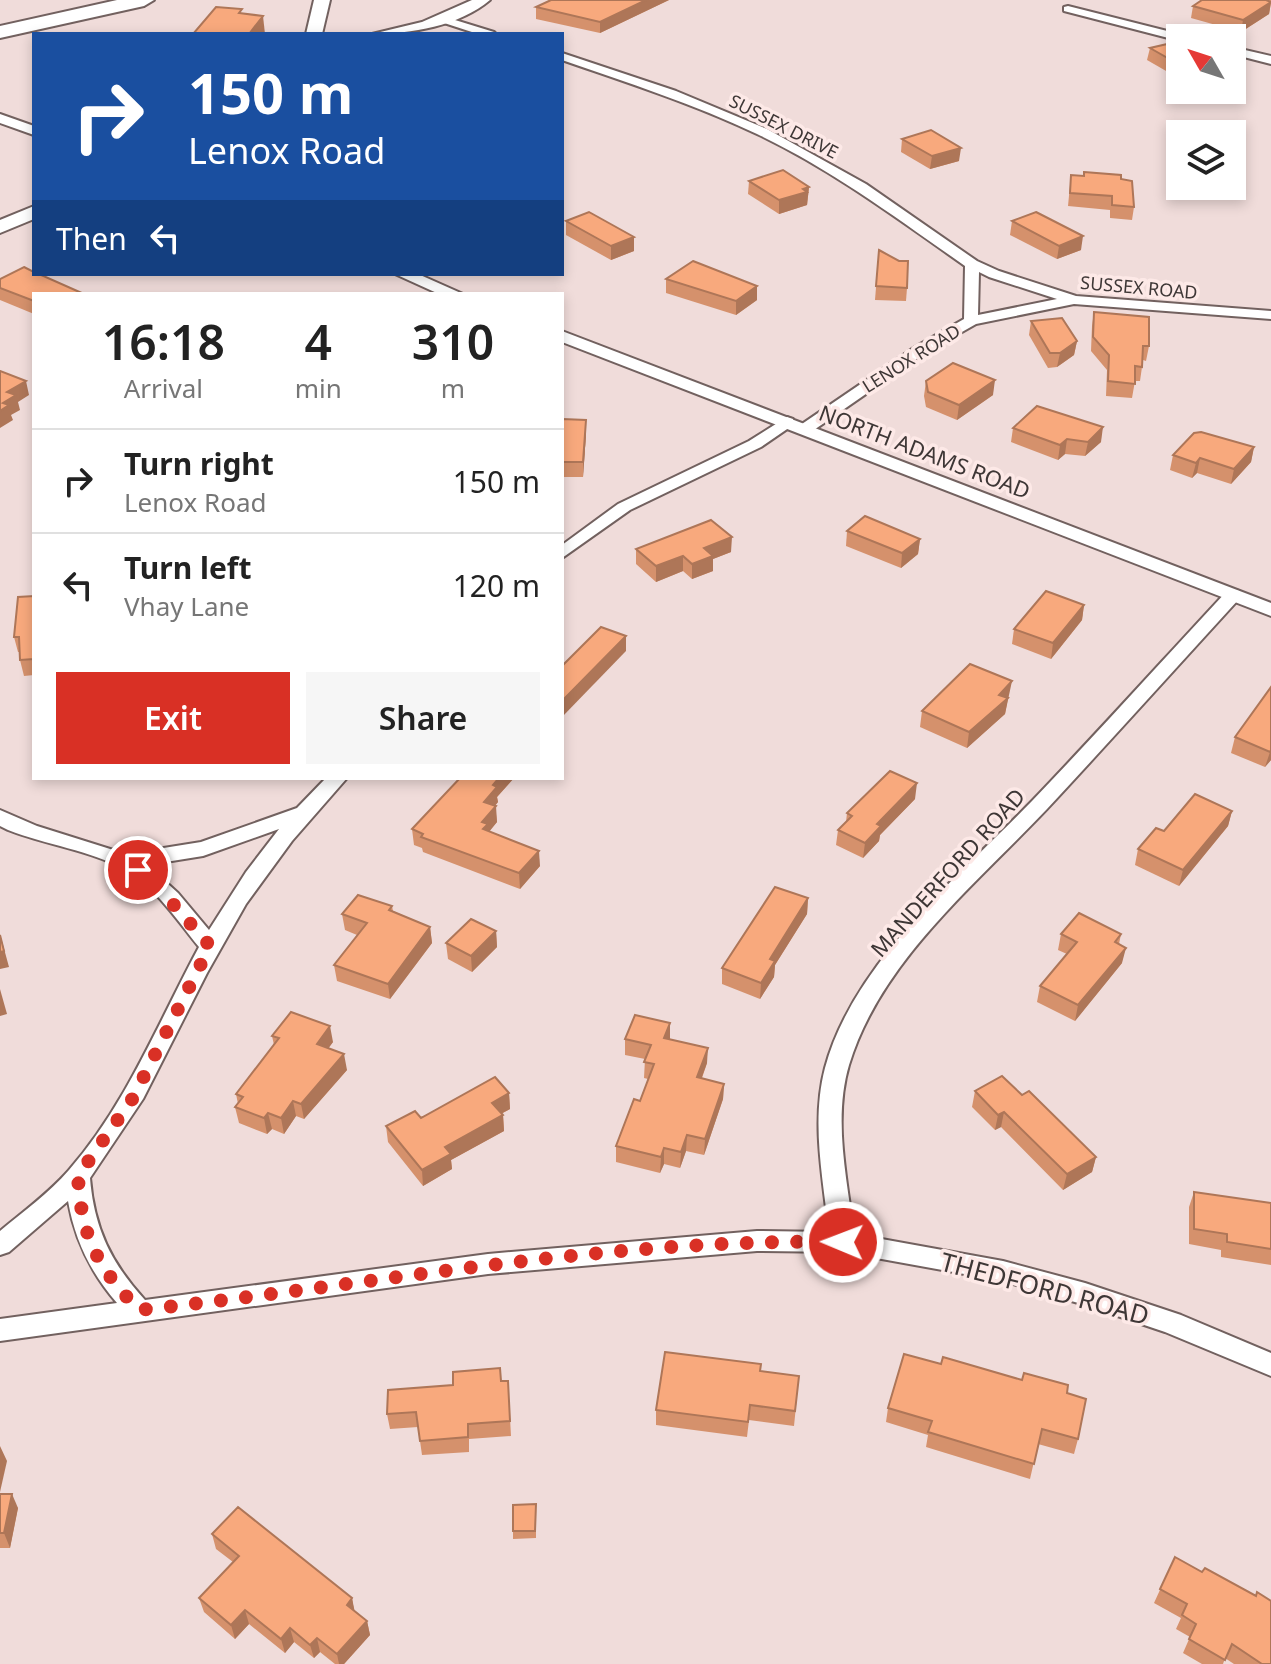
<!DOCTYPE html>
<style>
:root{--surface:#fff;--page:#f6f6f6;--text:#222;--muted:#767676;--line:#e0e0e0;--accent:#d93025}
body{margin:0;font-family:"Noto Sans",sans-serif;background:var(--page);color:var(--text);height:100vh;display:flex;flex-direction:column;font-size:30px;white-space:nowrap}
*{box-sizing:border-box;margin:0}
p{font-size:26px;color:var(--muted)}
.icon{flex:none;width:44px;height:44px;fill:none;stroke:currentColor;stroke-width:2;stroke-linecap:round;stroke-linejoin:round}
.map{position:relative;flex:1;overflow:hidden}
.drawer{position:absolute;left:32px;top:292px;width:532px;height:488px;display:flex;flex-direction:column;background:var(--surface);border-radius:0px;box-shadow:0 4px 12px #0003}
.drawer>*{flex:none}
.banner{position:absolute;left:32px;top:32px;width:532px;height:244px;border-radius:0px;box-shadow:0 4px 12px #0003;background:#1a4fa0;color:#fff;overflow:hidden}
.needle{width:52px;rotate:309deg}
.tools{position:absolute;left:1166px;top:24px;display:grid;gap:16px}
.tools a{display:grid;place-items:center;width:80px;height:80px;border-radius:0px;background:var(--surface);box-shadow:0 4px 12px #0003;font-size:40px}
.pin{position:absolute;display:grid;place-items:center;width:68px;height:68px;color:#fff;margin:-34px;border:4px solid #fff;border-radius:50%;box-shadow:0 2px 8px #0007}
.me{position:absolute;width:88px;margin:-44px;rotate:271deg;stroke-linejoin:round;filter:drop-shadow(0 0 6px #0008)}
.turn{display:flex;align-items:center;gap:28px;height:168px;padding:0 24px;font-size:36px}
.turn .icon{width:104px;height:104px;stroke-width:2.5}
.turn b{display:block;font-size:56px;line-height:68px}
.then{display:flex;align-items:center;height:76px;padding:0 24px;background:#0003;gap:16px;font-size:30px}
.eta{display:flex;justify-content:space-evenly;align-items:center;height:136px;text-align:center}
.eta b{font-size:48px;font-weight:600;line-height:56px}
.action{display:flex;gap:16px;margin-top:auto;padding:16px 24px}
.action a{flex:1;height:92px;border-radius:0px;background:var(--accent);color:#fff;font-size:32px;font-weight:600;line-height:92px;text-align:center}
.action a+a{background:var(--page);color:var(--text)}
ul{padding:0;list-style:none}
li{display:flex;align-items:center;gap:24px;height:104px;padding:0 24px;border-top:2px solid var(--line)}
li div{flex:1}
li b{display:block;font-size:30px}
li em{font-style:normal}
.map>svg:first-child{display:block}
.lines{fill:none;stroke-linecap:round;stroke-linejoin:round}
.minor-casing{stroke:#72615f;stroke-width:4}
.tertiary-casing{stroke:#72615f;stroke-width:4}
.secondary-casing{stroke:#72615f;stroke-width:4}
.motorway-casing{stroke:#72615f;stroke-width:4}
.minor{fill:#fff;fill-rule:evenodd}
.tertiary{fill:#fff;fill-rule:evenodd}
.secondary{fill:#fff;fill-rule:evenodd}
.motorway{fill:#fff;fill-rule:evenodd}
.wall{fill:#d5916c}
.shaded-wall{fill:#ae7658}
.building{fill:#f8a97d;stroke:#ae7658;stroke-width:2}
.route{stroke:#d93025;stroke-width:14;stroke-dasharray:0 25.2}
.labels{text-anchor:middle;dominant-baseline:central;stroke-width:7;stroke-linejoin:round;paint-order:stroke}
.far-street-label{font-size:18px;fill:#3e3736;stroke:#fde9e7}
.street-label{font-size:22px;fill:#3e3736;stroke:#fde9e7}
.near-street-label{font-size:26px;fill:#3e3736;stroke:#fde9e7}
</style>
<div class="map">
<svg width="1271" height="1664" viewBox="0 0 1271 1664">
<rect width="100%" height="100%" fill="#f0dcda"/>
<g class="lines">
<defs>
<g id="minor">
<polygon points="1068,6 1187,36 1189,38 1180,38 1180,41 1064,11 1064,7"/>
<polygon points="442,16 494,32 496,34 478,34 438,21 438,17"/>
<polygon points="1232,47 1271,56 1271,64 1232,54"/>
<path d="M562 53 676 91 767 129 866 184 977 261 999 271 1076 296 1271 311V319L1074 304 976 324 925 353 811 432H799V426L915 347 964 319 965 266C898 219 831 169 757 134 694 104 628 83 562 60ZM979 272 989 277 1057 299 978 315Z"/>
<polygon points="787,417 793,419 793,425 761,447 630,510 562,558 562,545 618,504 749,441"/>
<path d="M1233 590 1239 591 1242 595 1239 599C1175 669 1112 739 1047 809 975 885 880 962 849 1065 833 1119 847 1180 854 1234L1003 1261 1085 1283 1181 1315 1271 1353V1376L1165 1332 1085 1305 1003 1281 843 1252 757 1251 488 1274 0 1341V1319L117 1303C91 1273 75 1241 68 1201L9 1252 0 1255V1231C24 1211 49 1193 69 1170 126 1105 158 1023 199 947 177 920 156 888 126 870 90 850 46 845 8 830L0 826V810L37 826 126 854 201 842 297 808 326 778H347L292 841 246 904 207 973 143 1099 90 1178C94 1228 111 1263 145 1300L488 1254 757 1231 829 1232C823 1179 811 1121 825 1068 853 963 959 876 1032 801 1098 732 1162 661 1227 591ZM279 829 246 872 209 930 178 893 147 865 203 856Z"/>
</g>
<g id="tertiary">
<path d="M472 0H490C459 26 411 34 372 34L422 22Z"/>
<polygon points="0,114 34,126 34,135 0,123"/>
<polygon points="395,274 418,274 463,294 439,294"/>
<polygon points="562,331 1271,603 1271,616 562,342"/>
</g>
<g id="secondary">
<polygon points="314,0 330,0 322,34 306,34"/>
<polygon points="34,206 34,219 0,233 0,220"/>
</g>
<polygon id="motorway" points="117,0 154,0 144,6 0,38 0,26"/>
</defs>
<use href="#minor" class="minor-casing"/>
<use href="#tertiary" class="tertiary-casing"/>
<use href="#secondary" class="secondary-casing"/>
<use href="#motorway" class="motorway-casing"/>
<use href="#minor" class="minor"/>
<use href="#tertiary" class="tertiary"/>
<use href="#secondary" class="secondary"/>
<use href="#motorway" class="motorway"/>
</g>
<g class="wall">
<polygon points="551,0 669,0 600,33 536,19 536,7"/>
<polygon points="1202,0 1271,0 1271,3 1269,14 1241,32 1191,18 1193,6"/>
<polygon points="1180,41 1180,79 1147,60 1150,48"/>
<polygon points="902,139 959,161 930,169 901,152"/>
<polygon points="1071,175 1121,179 1134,207 1132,220 1110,218 1110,210 1068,206"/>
<polygon points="749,181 809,187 807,205 779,214 748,194"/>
<polygon points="566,221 634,251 611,260 566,235"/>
<polygon points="1012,221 1081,250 1057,259 1010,235"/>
<polygon points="879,250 907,288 906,301 875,300"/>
<polygon points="0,279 34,294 34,314 0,300"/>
<polygon points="666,279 757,286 757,300 736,315 666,293"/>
<polygon points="1094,312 1149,346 1146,361 1143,360 1140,381 1135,381 1132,398 1106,396 1107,370 1091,351 1092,326"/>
<polygon points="1031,321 1077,341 1074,355 1057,367 1048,368 1029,335"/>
<polygon points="926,381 993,395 957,420 926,407 924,396"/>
<polygon points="562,419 586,434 583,477 562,477"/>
<polygon points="1013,428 1101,442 1085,456 1065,454 1058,460 1011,442"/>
<polygon points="1254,447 1251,462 1231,484 1197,473 1192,478 1170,470 1173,455"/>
<polygon points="847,531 920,539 918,554 901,568 846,546"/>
<polygon points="636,549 731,552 713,559 713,571 692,579 683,571 656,582 636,564"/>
<polygon points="34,596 34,675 24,676 20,660 19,652 18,652 14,637"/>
<polygon points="1084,605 1082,620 1051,659 1012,644 1014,629"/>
<polygon points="1271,687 1271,760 1265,767 1231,753 1235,737"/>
<polygon points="1009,697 1008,698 1005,714 967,748 920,727 922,711"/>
<polygon points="460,778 514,778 497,797 498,802 495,806 497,822 489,831 540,866 520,889 423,852 422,848 414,845 412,829"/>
<polygon points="915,799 880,835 879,841 863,858 836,845 838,830 846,822 847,813"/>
<polygon points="1232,811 1228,826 1179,886 1135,865 1138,849 1164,831"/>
<polygon points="808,898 807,914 775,965 774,977 760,999 722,984 722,968"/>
<polygon points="392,906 393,911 430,927 432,943 390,999 337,981 334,965 357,935 345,930 342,914"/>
<polygon points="496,931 497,947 472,972 448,959 446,943"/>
<polygon points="1061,934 1121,934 1119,944 1122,963 1075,1021 1037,1002 1040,986 1067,954 1058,950"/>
<polygon points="272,1036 333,1042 328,1048 347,1070 304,1119 296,1116 284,1134 272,1129 267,1134 239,1123 235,1107 238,1104 236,1094 274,1045"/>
<polygon points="625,1039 670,1039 707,1063 702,1078 724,1084 723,1099 704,1155 686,1151 680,1168 664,1164 660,1173 616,1162 616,1146 640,1101 648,1079 644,1078 645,1059 625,1055"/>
<polygon points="975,1091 1096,1157 1092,1172 1063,1190 1001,1127 995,1130 972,1107"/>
<polygon points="509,1093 510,1109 501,1114 503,1115 504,1131 451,1160 452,1169 423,1186 388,1142 386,1126"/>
<polygon points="1194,1192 1271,1203 1271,1265 1221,1257 1221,1250 1189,1244 1189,1207"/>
<polygon points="941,1364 1067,1393 1078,1439 1074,1454 1038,1444 1030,1479 926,1447 928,1435 886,1422 888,1408"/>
<polygon points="760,1371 799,1376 794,1426 749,1420 747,1437 656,1425 656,1410"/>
<polygon points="501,1381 508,1381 511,1436 469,1439 469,1452 422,1455 418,1427 390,1429 387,1414"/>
<polygon points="0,1494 18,1508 10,1548 0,1548"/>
<polygon points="536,1504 536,1538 513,1539 513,1531"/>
<polygon points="212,1534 352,1598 354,1611 367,1621 370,1635 344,1664 335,1664 320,1652 314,1658 294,1642 285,1653 249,1624 235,1639 204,1612 199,1598 233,1562 216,1549"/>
<polygon points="1175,1557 1271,1664 1234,1664 1225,1658 1223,1664 1202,1664 1183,1653 1190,1637 1176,1629 1181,1618 1154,1603"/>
</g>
<g class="shaded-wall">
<polygon points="646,0 669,0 600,33 600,22"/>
<polygon points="1271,2 1269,14 1241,32 1243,20"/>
<polygon points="263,16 265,34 249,34"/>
<polygon points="961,148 959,161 930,169 932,156"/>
<polygon points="809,187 807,205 779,214 779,200"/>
<polygon points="1083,236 1081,250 1057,259 1059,246"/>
<polygon points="634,237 634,251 611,260 611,246"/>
<polygon points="757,286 757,300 736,315 736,301"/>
<polygon points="1077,341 1074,355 1057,367 1060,353"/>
<polygon points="995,380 993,395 957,420 959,405"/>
<polygon points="26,381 29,395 18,402 20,410 11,415 13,420 0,428 0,411 7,392"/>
<polygon points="586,420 586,434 583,477 583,462"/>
<polygon points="1103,427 1101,442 1085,456 1088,442"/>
<polygon points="1067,439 1065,454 1058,460 1060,445"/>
<polygon points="1254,447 1251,462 1231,484 1234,469"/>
<polygon points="1200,458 1197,473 1192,478 1196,463"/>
<polygon points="732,537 731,552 713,559 713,571 692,579 692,564 704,548"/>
<polygon points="920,539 918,554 901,568 902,553"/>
<polygon points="683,556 683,571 656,582 656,566"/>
<polygon points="1084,605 1082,620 1051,659 1053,643"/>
<polygon points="626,636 626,651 562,717 562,701"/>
<polygon points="1012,681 1005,714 967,748 969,732 999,695"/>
<polygon points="1271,750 1271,760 1265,767 1270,752"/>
<polygon points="499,778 514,778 497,797 498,802 485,817 484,802 493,785"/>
<polygon points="917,783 915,799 880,835 879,841 863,858 865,843 877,824"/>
<polygon points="496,806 497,822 489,832 485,845 482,822"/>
<polygon points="1232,811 1228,826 1179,886 1183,870"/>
<polygon points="539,851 540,866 520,889 519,873"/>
<polygon points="808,898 807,914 775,965 774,977 760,999 761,983 770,959"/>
<polygon points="430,927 432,943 390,999 388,984"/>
<polygon points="496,931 497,947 472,972 471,956"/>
<polygon points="0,934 9,967 0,969"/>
<polygon points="1126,948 1122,963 1075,1021 1078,1005"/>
<polygon points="0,989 7,1014 0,1016"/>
<polygon points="670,1023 670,1039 664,1054 664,1038"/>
<polygon points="330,1026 333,1042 320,1060 317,1044"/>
<polygon points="708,1048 707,1063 696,1093 697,1077"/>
<polygon points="344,1054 347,1070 304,1119 301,1104"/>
<polygon points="724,1084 723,1099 704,1155 705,1139"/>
<polygon points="509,1093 510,1109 493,1118 492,1103"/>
<polygon points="293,1101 296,1116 284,1134 281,1118"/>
<polygon points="1004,1112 1001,1127 995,1130 998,1115"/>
<polygon points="268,1113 272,1129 267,1134 264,1118"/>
<polygon points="503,1115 504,1131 451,1160 452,1169 423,1186 422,1170 445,1147"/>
<polygon points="687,1135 686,1151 680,1168 681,1152"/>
<polygon points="664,1148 664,1164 660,1173 661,1157"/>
<polygon points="1096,1157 1092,1172 1063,1190 1067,1174"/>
<polygon points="0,1446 7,1461 0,1492"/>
<polygon points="12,1494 18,1508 10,1548 4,1533"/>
<polygon points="352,1598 355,1613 347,1605"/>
<polygon points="245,1610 249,1624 235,1639 231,1625"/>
<polygon points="367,1621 370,1635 344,1664 339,1664 337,1654"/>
<polygon points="290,1628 294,1642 285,1653 281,1639"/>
<polygon points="317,1638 320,1652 314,1658 310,1645"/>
</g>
<g class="building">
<polygon points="551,0 646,0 600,22 536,7"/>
<polygon points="1202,0 1266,0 1271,2 1243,20 1193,6"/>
<polygon points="216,7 242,9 239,13 263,16 249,34 193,34"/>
<polygon points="1180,41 1180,65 1150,48"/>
<polygon points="931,130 961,148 932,156 902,139"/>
<polygon points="783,170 809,187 803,189 807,192 779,200 749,181"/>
<polygon points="1084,172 1121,175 1121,179 1132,181 1134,207 1112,205 1112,196 1070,193 1071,175 1084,176"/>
<polygon points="589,212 634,237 611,246 566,221"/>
<polygon points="1036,212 1083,236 1059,246 1012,221"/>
<polygon points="879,250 899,261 908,261 907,288 876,286"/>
<polygon points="693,261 757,286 736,301 666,279"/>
<polygon points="24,267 34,272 34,274 39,274 84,294 34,294 34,301 0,288 0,279"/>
<polygon points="1094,312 1149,317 1149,346 1143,346 1142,367 1135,366 1135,384 1108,381 1109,355 1093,337"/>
<polygon points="1062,318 1077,341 1060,353 1050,353 1031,321"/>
<polygon points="953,363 995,380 959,405 928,392 926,381"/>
<polygon points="0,371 26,381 7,392 16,395 3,403 9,405 0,411"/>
<polygon points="1037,406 1103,427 1088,442 1067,439 1060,445 1013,428"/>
<polygon points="562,419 586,420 583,462 562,462"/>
<polygon points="1201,432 1254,447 1234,469 1200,458 1196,463 1173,455 1194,433"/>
<polygon points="865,516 920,539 902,553 847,531"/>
<polygon points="711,520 732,537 704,548 713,556 692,564 683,556 656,566 636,549"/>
<polygon points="1046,591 1084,605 1053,643 1014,629"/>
<polygon points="34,596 34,659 20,660 19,637 14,637 18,597"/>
<polygon points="601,627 626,636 562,701 562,666"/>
<polygon points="970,664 1012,681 999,695 1008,698 969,732 922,711"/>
<polygon points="1271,687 1271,750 1270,752 1235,737"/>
<polygon points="890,771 917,783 877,824 881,826 865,843 838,830 852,816 847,813"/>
<polygon points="460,778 499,778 493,785 497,787 484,802 496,806 482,822 488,824 483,829 539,851 519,873 421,837 423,834 412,829"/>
<polygon points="1195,794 1232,811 1183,870 1138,849 1156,828 1164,831"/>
<polygon points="775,887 808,898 770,959 775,961 761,983 722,968"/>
<polygon points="358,895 392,906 389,910 430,927 388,984 334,965 367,923 342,914"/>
<polygon points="1079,913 1121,934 1115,942 1126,948 1078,1005 1040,986 1077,942 1061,934"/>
<polygon points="471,919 496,931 471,956 446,943"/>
<polygon points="0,935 4,951 0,952"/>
<polygon points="291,1012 330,1026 317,1044 344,1054 301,1104 293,1101 281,1118 268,1113 264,1118 235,1107 243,1097 236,1094 279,1038 272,1036"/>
<polygon points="635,1015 670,1023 664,1038 708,1048 697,1077 724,1084 705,1139 687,1135 681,1152 664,1148 661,1157 616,1146 634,1099 640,1101 654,1064 644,1062 651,1045 625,1039"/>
<polygon points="1002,1076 1022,1095 1029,1091 1096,1157 1067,1174 1004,1112 998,1115 975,1091"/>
<polygon points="495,1077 509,1093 492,1103 503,1115 445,1147 451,1154 422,1170 386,1126 415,1111 421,1118"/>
<polygon points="1194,1192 1271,1203 1271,1249 1227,1242 1227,1234 1194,1229"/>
<polygon points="665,1352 761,1364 760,1371 799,1376 795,1411 750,1405 748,1422 656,1410"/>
<polygon points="904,1354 941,1364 943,1357 1022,1380 1024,1373 1068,1385 1067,1393 1086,1399 1078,1439 1042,1429 1034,1464 928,1432 932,1421 888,1408"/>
<polygon points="500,1368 501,1381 508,1381 510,1421 468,1424 468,1437 420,1441 416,1412 387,1414 388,1390 453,1385 453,1372"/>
<polygon points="0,1494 12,1494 4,1533 0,1533"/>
<polygon points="536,1504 535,1531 513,1531 513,1505"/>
<polygon points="238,1507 352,1598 347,1605 367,1621 337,1654 317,1638 310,1645 290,1628 281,1639 245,1610 231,1625 199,1598 239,1556 212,1534"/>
<polygon points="1175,1557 1202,1572 1205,1568 1256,1596 1257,1592 1271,1601 1271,1664 1262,1664 1232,1644 1225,1660 1189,1639 1196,1624 1182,1615 1187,1604 1160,1589"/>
</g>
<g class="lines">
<path class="route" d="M138 870 151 879 210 946 133 1098 78 1176C81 1236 97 1267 139 1310 374 1285 606 1238 843 1242"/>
</g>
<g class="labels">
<g class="far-street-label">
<text transform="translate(784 126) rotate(27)">SUSSEX DRIVE</text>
<text transform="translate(1139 287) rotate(5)">SUSSEX ROAD</text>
<text transform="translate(911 358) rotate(-32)">LENOX ROAD</text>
</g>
<g class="street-label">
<text transform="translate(925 451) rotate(21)">NORTH ADAMS ROAD</text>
<text transform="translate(947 872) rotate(-48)">MANDERFORD ROAD</text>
</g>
<g class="near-street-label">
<text transform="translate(1045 1288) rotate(15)">THEDFORD ROAD</text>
</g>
</g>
</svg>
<div class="tools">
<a><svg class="needle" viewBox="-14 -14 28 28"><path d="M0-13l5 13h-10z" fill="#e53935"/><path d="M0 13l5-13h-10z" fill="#767676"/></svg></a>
<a><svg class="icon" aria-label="layers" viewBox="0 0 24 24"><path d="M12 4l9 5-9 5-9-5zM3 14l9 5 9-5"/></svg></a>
</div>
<div class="pin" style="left:138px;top:870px;background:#d93025"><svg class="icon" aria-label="arrive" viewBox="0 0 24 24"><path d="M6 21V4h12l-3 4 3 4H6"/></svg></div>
<svg class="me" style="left:843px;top:1242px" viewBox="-20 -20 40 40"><circle r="17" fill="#d93025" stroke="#fff" stroke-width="3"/><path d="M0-11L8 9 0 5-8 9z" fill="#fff"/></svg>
<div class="banner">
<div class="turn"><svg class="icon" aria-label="right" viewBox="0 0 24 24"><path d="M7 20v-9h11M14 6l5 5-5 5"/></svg><div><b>150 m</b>Lenox Road</div></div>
<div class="then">Then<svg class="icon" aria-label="left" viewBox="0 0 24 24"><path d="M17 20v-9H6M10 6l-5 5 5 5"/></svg></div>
</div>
<section class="drawer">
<div class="eta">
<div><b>16:18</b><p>Arrival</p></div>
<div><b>4</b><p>min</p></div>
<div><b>310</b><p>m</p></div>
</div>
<ul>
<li><svg class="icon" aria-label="right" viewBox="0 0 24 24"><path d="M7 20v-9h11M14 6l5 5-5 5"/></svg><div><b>Turn right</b><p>Lenox Road</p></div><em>150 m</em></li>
<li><svg class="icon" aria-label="left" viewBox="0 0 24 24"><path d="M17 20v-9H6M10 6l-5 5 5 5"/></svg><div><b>Turn left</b><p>Vhay Lane</p></div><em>120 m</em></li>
</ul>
<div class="action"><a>Exit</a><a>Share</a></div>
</section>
</div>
